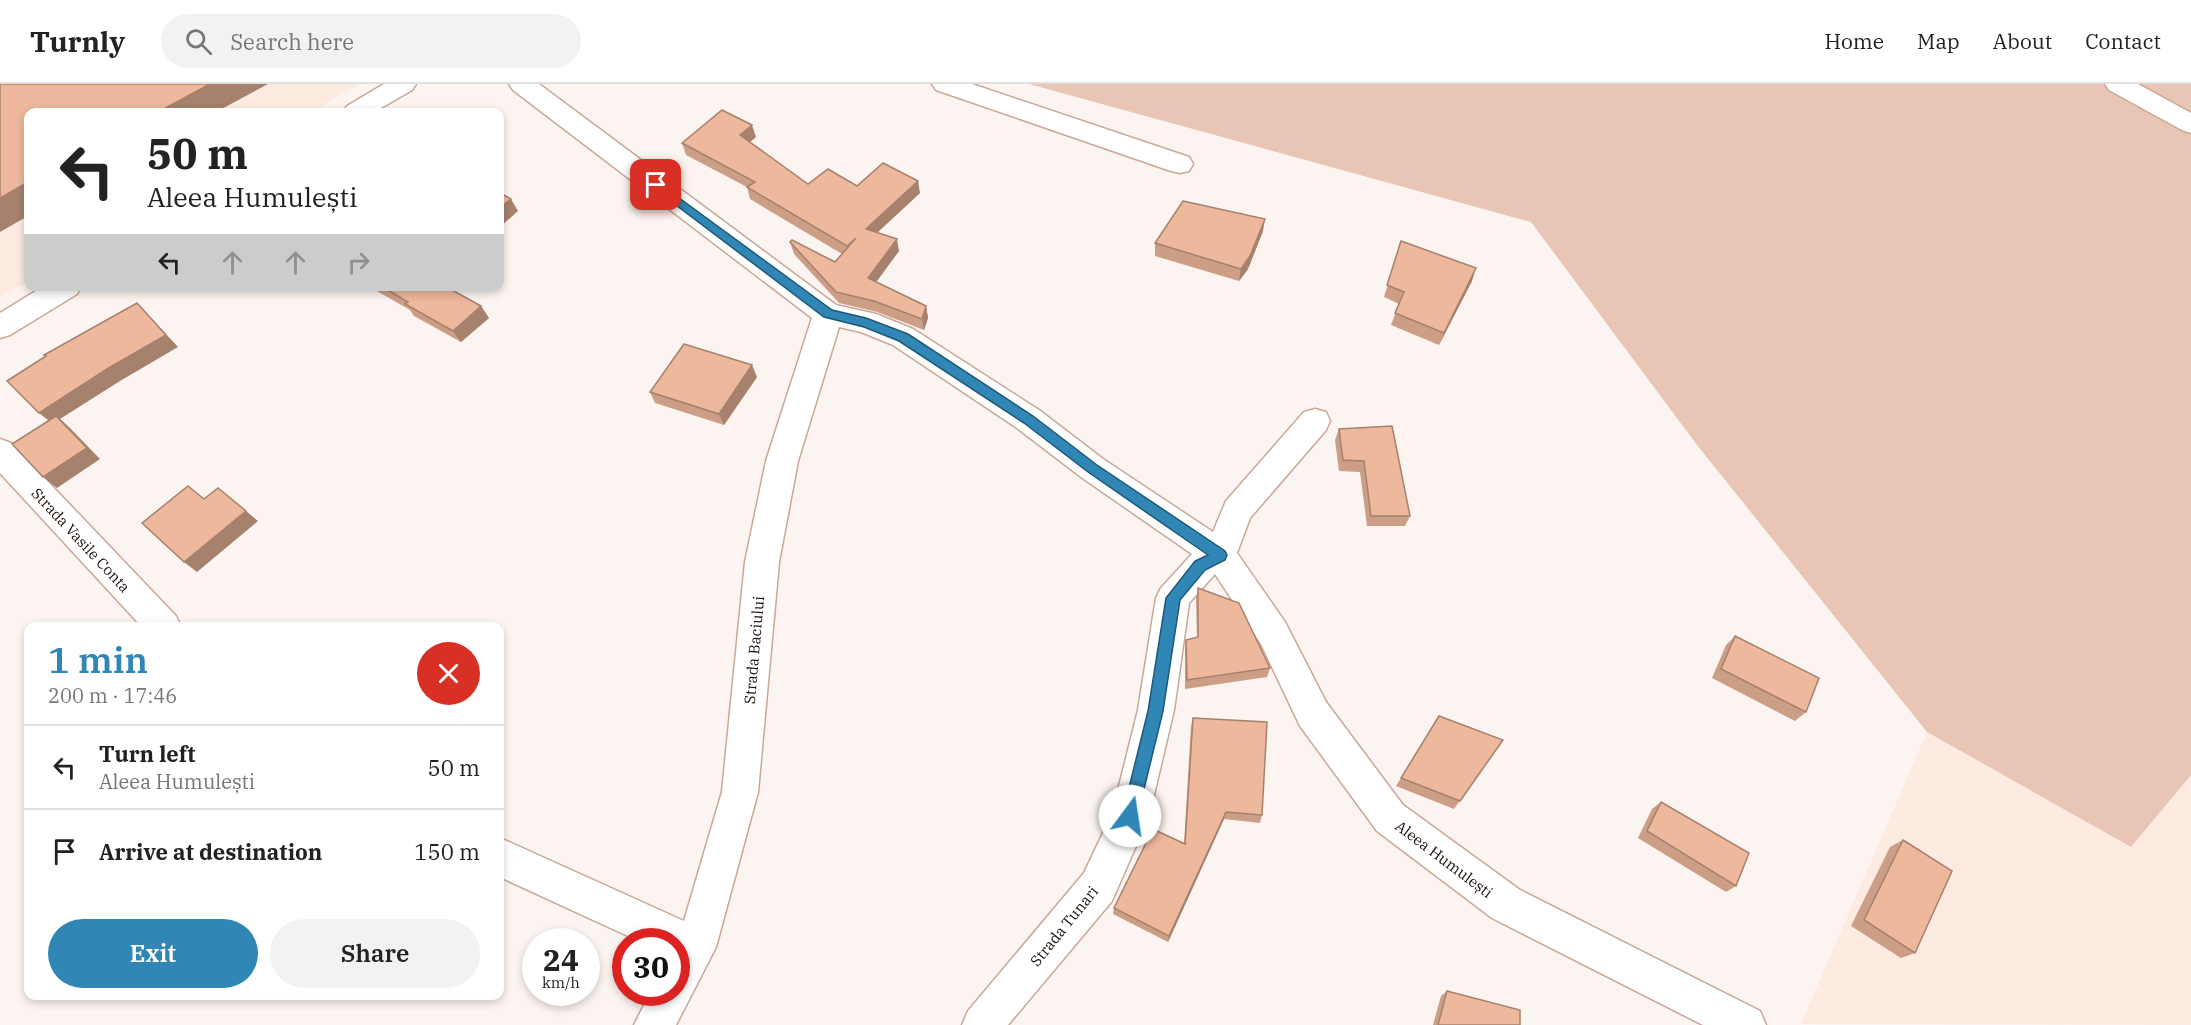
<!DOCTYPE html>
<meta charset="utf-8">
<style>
:root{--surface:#fff;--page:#f2f2f2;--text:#222;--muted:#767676;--line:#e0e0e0;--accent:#3086b5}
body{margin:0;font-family:"IBM Plex Serif",serif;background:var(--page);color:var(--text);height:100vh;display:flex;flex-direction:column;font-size:22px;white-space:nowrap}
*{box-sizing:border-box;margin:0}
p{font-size:20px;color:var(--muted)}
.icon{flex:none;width:33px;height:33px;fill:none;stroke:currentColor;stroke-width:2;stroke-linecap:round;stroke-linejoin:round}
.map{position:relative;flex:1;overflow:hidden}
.drawer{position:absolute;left:24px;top:538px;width:480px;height:378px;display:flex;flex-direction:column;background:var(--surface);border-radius:12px;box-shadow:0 3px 9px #0003}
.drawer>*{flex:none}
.top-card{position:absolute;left:24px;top:24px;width:480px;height:183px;border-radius:12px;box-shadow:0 3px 9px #0003;background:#fff;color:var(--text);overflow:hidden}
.speed{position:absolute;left:522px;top:844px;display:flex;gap:12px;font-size:30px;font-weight:700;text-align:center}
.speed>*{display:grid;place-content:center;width:78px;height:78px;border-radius:50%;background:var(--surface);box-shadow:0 3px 9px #0003;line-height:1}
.speed small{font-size:15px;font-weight:400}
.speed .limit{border:9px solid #d22;background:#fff;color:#111}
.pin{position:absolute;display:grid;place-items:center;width:51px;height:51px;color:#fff;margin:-26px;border-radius:12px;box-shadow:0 3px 9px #0006}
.me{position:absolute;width:66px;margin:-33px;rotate:14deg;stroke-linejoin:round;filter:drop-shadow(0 0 4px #0008)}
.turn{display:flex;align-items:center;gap:21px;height:126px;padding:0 24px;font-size:27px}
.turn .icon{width:78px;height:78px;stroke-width:2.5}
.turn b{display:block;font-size:42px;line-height:51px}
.lanes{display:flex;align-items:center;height:57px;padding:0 24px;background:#0003;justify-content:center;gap:30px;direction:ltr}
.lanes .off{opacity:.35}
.round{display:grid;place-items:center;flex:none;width:63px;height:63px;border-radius:32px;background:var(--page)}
.head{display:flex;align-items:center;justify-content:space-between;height:102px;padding:0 24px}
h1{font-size:36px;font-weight:600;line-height:45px;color:var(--accent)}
.cta{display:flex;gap:12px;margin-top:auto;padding:12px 24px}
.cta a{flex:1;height:69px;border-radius:36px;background:var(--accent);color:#fff;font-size:24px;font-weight:600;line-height:69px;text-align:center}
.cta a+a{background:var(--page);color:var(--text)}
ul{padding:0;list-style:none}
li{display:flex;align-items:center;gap:18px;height:84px;padding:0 24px;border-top:2px solid var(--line)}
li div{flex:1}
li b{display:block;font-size:22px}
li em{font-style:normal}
header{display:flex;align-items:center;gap:36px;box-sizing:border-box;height:84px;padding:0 30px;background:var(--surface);border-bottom:2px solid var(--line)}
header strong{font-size:28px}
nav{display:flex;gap:33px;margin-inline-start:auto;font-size:21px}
.search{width:420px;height:54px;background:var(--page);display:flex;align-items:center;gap:15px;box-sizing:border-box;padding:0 21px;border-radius:33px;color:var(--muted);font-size:22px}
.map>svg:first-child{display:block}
.built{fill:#fdeae1}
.green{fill:#e8c5b4}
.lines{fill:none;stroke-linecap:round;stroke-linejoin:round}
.street-casing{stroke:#cba795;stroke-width:3}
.street{fill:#fff;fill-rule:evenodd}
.wall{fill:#cc9e86}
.shaded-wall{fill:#a6816d}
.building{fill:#edb89c;stroke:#a6816d;stroke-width:1.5}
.route{fill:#3086b5;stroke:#1f5776;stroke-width:1.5}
.labels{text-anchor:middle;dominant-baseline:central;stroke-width:4.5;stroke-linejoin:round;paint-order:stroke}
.street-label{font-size:15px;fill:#1d110a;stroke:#fff}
</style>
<header>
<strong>Turnly</strong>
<div class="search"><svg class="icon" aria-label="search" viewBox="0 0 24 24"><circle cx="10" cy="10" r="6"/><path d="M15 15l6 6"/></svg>Search here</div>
<nav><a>Home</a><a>Map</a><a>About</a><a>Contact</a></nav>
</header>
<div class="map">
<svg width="2191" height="941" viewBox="0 0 2191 941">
<rect width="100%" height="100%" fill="#fbf4f0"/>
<g class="built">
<polygon points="0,0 359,0 312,28 28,28 28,197 0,214"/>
<polygon points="1927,648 2131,763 2191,691 2191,941 1801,940"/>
</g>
<polygon class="green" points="1029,0 2191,0 2191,691 2131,763 1927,648 1697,361 1531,138"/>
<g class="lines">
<defs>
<g id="street">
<polygon points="384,0 416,0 412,6 374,28 343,28 347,22"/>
<polygon points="509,0 539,0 836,221 876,230 913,245 1039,326 1103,375 1213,448 1226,417 1304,328 1315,325 1326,328 1330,337 1326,346 1250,434 1237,469 1285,538 1326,618 1403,721 1520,806 1760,927 1766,941 1703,941 1492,834 1377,747 1300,642 1261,560 1215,490 1189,519 1174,626 1149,732 1112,817 1008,941 962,941 968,927 1084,789 1112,730 1138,626 1156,514 1161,504 1192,470 1081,393 1017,344 893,261 861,248 839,243 798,377 779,478 758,708 716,863 676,941 634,941 650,909 676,909 676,858 641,858 502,794 500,793 500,754 684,837 722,708 745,478 766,377 812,234 513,6"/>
<polygon points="932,0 972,0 1189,73 1193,80 1189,87 1180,89 1171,87 936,6"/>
<polygon points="2105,0 2138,0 2191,29 2191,49 2182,46 2109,6"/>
<polygon points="44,202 81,202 77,210 10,251 0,254 0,229"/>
<polygon points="0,355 11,359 176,532 181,543 142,543 0,389"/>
</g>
</defs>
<use href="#street" class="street-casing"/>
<use href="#street" class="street"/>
</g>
<g class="wall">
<polygon points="756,53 750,58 808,100 857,102 920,109 877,149 899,167 876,198 926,222 928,234 924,246 877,228 839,219 794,170 790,158 835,178 842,170 750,115 747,103 686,71 682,59"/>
<polygon points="1263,147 1248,185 1239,197 1155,172 1155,159"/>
<polygon points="1401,157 1472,197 1439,261 1391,241 1399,220 1384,213"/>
<polygon points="368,202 445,202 481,222 489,234 461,258 414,232 410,226"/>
<polygon points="757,293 724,341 655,319 650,308"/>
<polygon points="1339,345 1410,432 1405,442 1367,442 1360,388 1339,387 1335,356"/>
<polygon points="1198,504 1270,584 1267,593 1185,605 1185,565 1186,556 1197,553 1196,514"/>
<polygon points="1735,552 1806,628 1795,637 1712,594 1726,561"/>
<polygon points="1439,632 1503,656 1454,725 1396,702"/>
<polygon points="1193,634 1262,731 1260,739 1224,735 1168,858 1113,830 1114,824 1184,760 1191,642"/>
<polygon points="1661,718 1736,802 1726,808 1638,754 1652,725"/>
<polygon points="1903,756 1915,869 1901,874 1851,842 1890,763"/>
<polygon points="1447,907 1520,941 1433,941 1441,912"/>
</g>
<g class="shaded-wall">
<polygon points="210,0 268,0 216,28 158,28"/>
<polygon points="752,41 756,53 744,63 740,51"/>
<polygon points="918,97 920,109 868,157 866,145"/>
<polygon points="28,98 28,132 0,148 0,114"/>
<polygon points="511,115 518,127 500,143 500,124"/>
<polygon points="1265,135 1263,147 1248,185 1239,197 1241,185"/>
<polygon points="897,155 899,167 871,205 868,194"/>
<polygon points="1476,184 1472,197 1439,261 1444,249"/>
<polygon points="137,219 178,263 120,297 60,335 69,343 100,375 57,404 43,393 53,340 39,329"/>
<polygon points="481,222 489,234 461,258 453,247"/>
<polygon points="926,222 928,234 924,246 922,235"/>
<polygon points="752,281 757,293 724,341 719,330"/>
<polygon points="246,427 258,437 197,488 184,478"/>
<polygon points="1226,728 1224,735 1168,858 1169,852"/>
</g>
<g class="building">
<polygon points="0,0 210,0 158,28 28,28 28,98 0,114"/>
<polygon points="722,26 752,41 740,51 808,100 828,85 857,102 883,79 918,97 866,145 897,155 868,194 926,222 922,235 874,217 836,208 790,158 792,156 835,178 856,154 847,162 747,103 755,98 682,59"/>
<polygon points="500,109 511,115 500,124"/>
<polygon points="1183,117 1265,135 1250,172 1241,185 1155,159"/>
<polygon points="1401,157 1476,184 1444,249 1395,229 1404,208 1387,201"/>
<polygon points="381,202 445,202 481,222 453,247 405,220 408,218"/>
<polygon points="137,219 166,251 107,285 39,329 7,297 46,272 44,271"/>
<polygon points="684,260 752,281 719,330 650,308"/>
<polygon points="56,332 87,364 43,393 12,360"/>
<polygon points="1392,342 1410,432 1371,432 1364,377 1343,376 1339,345"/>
<polygon points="188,402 204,415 218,404 246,427 184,478 142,439"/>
<polygon points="1198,504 1239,519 1270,584 1187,596 1186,556 1198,553"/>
<polygon points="1735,552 1819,594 1806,628 1721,585"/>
<polygon points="1439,632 1503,656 1460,717 1401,694"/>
<polygon points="1193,634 1267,638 1262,731 1226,728 1169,852 1114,824 1153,745 1185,760"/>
<polygon points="1661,718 1749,769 1736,802 1647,747"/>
<polygon points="1903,756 1952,787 1915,869 1864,836"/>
<polygon points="1447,907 1520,926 1520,941 1438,941"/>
</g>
<polygon class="route" points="656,97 832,226 866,234 908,250 1033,332 1097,381 1225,467 1227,471 1225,476 1205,486 1180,516 1163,627 1136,738 1130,740 1125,738 1122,732 1148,627 1166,514 1195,477 1208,471 1088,388 1024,339 899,257 864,243 824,233 652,103 652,98"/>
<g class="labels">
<g class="street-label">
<text transform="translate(81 456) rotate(47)">Strada Vasile Conta</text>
<text transform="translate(754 566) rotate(-85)">Strada Baciului</text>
<text transform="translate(1444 775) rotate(37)">Aleea Humulești</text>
<text transform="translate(1064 842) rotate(-51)">Strada Tunari</text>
</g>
</g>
</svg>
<div class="speed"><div>24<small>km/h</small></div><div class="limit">30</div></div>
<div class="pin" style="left:656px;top:101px;background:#d93025"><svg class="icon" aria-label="arrive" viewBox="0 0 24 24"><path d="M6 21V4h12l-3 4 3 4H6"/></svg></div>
<svg class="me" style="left:1130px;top:732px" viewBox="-20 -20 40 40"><circle r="19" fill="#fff"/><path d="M0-13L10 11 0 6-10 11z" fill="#3086b5"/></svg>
<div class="top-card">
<div class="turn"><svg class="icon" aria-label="left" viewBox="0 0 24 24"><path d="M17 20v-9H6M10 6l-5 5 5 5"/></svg><div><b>50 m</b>Aleea Humulești</div></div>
<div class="lanes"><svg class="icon" aria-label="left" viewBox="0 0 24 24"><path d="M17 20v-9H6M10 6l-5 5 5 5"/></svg><svg class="icon off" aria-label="ahead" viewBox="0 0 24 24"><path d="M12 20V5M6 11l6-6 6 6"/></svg><svg class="icon off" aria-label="ahead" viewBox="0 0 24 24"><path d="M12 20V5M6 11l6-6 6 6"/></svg><svg class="icon off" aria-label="right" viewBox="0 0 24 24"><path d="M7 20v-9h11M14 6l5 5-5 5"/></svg></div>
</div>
<section class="drawer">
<div class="head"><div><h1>1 min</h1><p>200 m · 17:46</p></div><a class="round" style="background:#d93025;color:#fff"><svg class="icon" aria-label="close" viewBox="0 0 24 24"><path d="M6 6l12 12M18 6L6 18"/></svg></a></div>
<ul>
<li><svg class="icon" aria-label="left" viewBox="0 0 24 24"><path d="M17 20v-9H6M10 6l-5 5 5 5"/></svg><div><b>Turn left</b><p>Aleea Humulești</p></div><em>50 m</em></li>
<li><svg class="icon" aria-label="arrive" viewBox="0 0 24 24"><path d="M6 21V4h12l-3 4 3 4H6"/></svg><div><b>Arrive at destination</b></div><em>150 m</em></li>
</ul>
<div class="cta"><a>Exit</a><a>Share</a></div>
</section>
</div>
